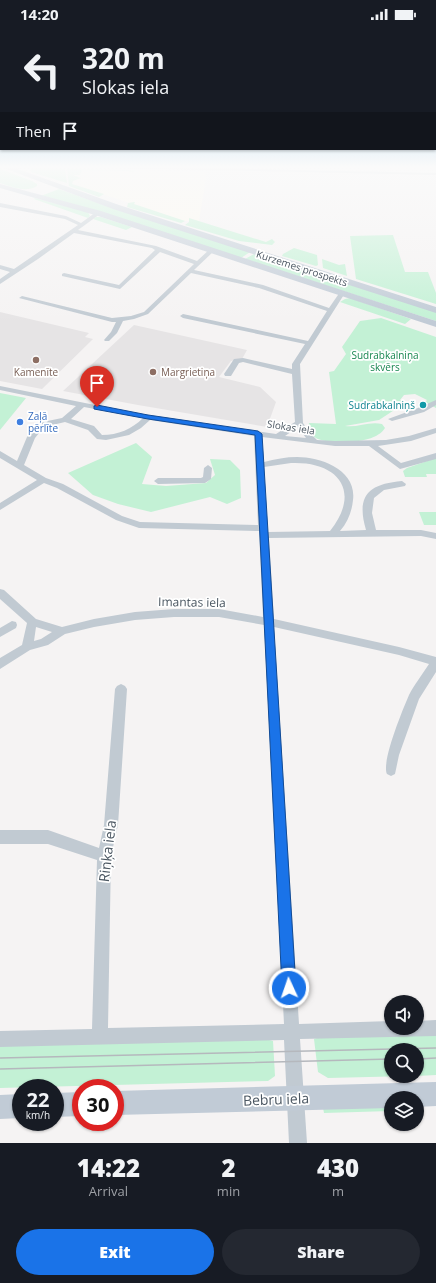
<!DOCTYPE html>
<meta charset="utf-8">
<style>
:root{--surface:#171b24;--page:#242831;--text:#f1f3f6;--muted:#9ea1a6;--accent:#1a73e8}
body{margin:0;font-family:"Open Sans",sans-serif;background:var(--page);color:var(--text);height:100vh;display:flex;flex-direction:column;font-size:15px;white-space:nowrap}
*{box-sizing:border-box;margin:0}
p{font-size:13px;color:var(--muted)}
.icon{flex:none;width:22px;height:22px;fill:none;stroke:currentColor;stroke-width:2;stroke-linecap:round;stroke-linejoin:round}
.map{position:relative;height:1115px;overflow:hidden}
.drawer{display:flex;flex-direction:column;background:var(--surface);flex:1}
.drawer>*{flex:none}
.hud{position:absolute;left:0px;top:0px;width:436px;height:122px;box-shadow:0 1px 3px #0004;background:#171b24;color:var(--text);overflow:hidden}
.tools{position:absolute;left:384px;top:967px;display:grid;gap:8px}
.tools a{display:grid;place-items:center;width:40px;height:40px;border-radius:50%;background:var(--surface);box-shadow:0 1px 3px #0004;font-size:20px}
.speed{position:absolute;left:12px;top:1051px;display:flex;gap:8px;font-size:20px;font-weight:700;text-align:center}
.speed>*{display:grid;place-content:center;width:52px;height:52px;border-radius:50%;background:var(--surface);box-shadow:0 1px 3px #0004;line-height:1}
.speed small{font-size:10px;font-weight:400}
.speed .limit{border:6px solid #d22;background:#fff;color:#111}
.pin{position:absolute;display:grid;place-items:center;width:34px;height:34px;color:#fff;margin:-41px -17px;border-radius:50% 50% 50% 0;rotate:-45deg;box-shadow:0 0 4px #0007}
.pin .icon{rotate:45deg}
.me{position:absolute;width:44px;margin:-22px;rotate:357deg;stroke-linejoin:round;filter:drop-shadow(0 0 3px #0008)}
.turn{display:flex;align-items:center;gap:14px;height:84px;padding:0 16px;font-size:18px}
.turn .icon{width:52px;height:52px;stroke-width:2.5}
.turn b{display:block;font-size:28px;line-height:34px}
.then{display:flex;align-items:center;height:38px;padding:0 16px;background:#0003;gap:8px;font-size:15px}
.eta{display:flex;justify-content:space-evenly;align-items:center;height:68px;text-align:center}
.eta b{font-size:24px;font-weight:800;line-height:28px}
.button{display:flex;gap:8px;margin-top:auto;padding:8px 16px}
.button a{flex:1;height:46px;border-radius:24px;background:var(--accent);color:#fff;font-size:16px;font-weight:800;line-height:46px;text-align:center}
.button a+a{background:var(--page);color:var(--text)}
.status{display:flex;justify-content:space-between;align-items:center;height:28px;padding:0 20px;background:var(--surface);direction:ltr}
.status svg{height:11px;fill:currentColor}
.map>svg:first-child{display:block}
.commercial{fill:#fdf9ef}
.education{fill:#e6e4e5}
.green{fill:#c3f1d5}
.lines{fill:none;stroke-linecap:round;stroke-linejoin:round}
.street{fill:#c1cad2;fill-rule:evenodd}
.secondary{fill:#c1cbd6;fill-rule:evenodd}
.tram{stroke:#b5b8bd;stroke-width:1.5}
.route{fill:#1a73e8;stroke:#114b97}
.education-dot{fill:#8d6e63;stroke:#fff;stroke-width:1.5}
.culture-dot{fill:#0f9aa8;stroke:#fff;stroke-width:1.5}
.shop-dot{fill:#3f7fe0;stroke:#fff;stroke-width:1.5}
.labels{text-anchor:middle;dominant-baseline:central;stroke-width:3.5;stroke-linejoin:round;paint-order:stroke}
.far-street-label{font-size:10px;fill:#4a5661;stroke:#fff}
.far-park-label{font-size:10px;fill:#17864f;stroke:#fff}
.far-education-label{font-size:10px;fill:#785e54;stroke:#fff}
.far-culture-label{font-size:10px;fill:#0d838f;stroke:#fff;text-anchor:end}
.far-shop-label{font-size:10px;fill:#366cbe;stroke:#fff;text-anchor:start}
.street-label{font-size:12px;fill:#4a5661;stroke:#fff}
.near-street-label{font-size:14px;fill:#4a5661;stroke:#fff}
</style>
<div class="status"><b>14:20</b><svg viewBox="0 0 49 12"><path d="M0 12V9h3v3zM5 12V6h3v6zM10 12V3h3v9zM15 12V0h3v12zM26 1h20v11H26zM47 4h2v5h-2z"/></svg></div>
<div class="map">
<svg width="436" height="1115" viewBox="0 0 436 1115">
<rect width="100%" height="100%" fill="#f5f3f3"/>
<g class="commercial">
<polygon points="290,139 436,139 436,142 384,141"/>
<polygon points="70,141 205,144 206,150 199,193 185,193 71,156"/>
</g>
<g class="education">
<polygon points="0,284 89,305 85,309 93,311 42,361 0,353"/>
<polygon points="134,297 247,322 242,331 231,333 219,349 260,359 276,374 267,399 138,377 63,363"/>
</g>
<g class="green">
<polygon points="31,140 65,141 67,155 31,144"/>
<path d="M0 141 32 153 37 156V158C26 165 12 159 0 155Z"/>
<polygon points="67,141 129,142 135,143 130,144 129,143 82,142 80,147 73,147 81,150 73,153 72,156 104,166 99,169 69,158"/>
<polygon points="59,161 112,180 250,224 241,230 41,168"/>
<polygon points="35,170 88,184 90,188 88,190 34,171"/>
<polygon points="134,174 135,174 134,176 185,193 181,195 127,179 128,175"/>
<polygon points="96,189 101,189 132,199 126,202 93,191"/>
<polygon points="189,190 266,214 272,211 275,214 272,217 239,213 185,197 189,194"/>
<polygon points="393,207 405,244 428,244 436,265 436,276 356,251 350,208"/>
<polygon points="294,220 317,227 318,237 316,238 282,228 283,226"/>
<polygon points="254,226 436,284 436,293 245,231"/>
<polygon points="322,231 339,237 345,236 347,248 323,240"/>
<polygon points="350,270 411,291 405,296 340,274 345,271"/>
<path d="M381 290 436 309V380L425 374 427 372 415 366 404 367 400 372 405 375 379 392 345 398C357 400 369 393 382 396L385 400C376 416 334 417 318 411 315 410 311 406 308 403L309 395 336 396 329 344 334 343 346 326 342 319 360 293Z"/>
<polygon points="0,365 26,370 0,402"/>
<polygon points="136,415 152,429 142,456 166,458 206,455 215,447 210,431 230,432 240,442 241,470 227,476 210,469 151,484 118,476 93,467 68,445"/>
<polygon points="436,430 436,446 426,446 427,449 405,449 403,443 407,440"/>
<polygon points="419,484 436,484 436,497 424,497"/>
<polygon points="436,1007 436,1047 417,1048 417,1022 391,1022 391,1048 410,1048 328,1050 318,1044 314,1011 320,1009"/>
<polygon points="266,1011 273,1013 275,1048 268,1053 0,1060 0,1018"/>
<polygon points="391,1077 391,1083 324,1085 323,1080"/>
</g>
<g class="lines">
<g class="street">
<polygon points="16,139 25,139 12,143 10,142"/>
<polygon points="65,139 161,139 436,145 436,147"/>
<path d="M0 175 66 188 81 195 96 184H100V186L78 202 156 218 197 233 210 221H214V223L194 242 263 257 329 280 340 264H344L345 265 300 336 303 395 311 406 317 412 335 413 386 412 409 408 436 400V405L411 413 378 418 401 435 436 425V431L400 441 369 418H335L262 409 264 434C275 431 286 429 297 429 321 429 357 442 353 472 352 483 348 494 340 503L366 502C356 468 368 456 402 453L406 456 405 458 384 462 374 470 372 485 376 502H421L436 505V511L421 508 269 510 274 591 399 619 436 629V644L419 671 399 727 395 746 391 748 387 746C381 734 403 681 409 667 414 657 422 647 429 636L399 627 274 599 299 996 391 993V1000H417V993L436 992V1008L300 1011 307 1115H289L284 1012 0 1019V1003L92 1001 97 832 48 816H0V802H48L99 820 104 797 115 661 117 658 121 656 125 658 127 661 118 797 111 828 108 1000 284 996 264 597 219 589H174L135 592 94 599 65 606 48 617 30 622 0 641V630L22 617 27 595 0 571V561L4 562 36 591 62 599 94 591 135 584 174 581H219L263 589 259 503 139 500 116 492 57 460 44 455 0 482V475L37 452 0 430V423L17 433 27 409 38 395 62 390 76 378 0 362V358L130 384 276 406 295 394 292 346 243 334 239 335 231 348H225L224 346 234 331 243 330 292 341V336L305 316 183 290 180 288 183 286 308 313 327 283 259 260 191 245 148 286 134 291 123 293 117 305 109 313H105L104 312 111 304 116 294H112L19 270 22 268 112 290 131 288 144 284 194 236 160 224 120 261 62 248V246L64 245 119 257 155 222 152 220 74 205 38 231 0 256V251L10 244 0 241V237L14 241 78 197 65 191 0 179ZM84 379 143 390C132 401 118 407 102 407L94 398 71 391ZM150 392 254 408 258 497 140 494 122 488 63 456 46 450 24 437 35 410 44 399 65 394 88 402 97 411 106 412 129 407 141 400ZM298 399 306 410 285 408ZM291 435C338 433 362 463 330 503L268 504 264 439ZM36 599 52 604 41 611 34 613Z"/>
<polygon points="436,372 436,377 424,384 392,393 388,391 418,380"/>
<polygon points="208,437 212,440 211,451 205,455 158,456 154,453 158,450 201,450 203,449 204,440"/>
<polygon points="12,593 16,594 17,597 16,600 0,609 0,600"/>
</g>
<g class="secondary">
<polygon points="1,139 12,139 119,177 436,279 436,285 113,181"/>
<polygon points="0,156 101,183 436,293 436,299 95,187 0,160"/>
<polygon points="436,1054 436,1078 417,1079 417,1070 391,1070 391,1080 115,1087 115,1063"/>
<polygon points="81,1064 81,1088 55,1089 55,1065"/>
<polygon points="21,1066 21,1090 0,1091 0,1067"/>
</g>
<g class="tram">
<polyline points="0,1030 436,1020"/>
<polyline points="417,1031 436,1030"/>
<polyline points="0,1041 391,1031"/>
</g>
</g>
<linearGradient id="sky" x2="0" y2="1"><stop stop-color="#85c3ea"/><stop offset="0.47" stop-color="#fafafa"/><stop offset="1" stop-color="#fafafa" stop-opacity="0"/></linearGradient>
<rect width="436" height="295" fill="url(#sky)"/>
<polygon class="route" points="97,377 148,387 258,403 262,406 296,960 294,965 289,967 284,965 282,960 255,407 148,391 94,381 94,378"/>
<g class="education-dot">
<circle cx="36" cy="332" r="4"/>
<circle cx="153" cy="344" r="4"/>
</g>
<circle class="culture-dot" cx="423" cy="377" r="4"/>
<circle class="shop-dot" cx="20" cy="394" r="4"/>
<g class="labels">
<g class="far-street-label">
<text transform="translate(302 240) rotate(18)">Kurzemes prospekts</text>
<text transform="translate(291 399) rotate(9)">Slokas iela</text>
</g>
<g class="far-park-label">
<text x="385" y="327">Sudrabkalniņa<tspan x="385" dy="12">skvērs</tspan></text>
</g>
<g class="far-education-label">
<text x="36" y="344">Kamenīte</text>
<text x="161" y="344" text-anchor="start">Margrietiņa</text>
</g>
<g class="far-culture-label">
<text x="415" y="377">Sudrabkalniņš</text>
</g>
<g class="far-shop-label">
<text x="28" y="388">Zaļā<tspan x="28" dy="12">pērlīte</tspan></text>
</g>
<g class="street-label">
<text transform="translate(192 574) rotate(1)">Imantas iela</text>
</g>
<g class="near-street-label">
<text transform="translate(107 823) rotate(-83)">Riņķa iela</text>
<text transform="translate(276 1071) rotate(-2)">Bebru iela</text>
</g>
</g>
</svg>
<div class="tools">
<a><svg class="icon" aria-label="sound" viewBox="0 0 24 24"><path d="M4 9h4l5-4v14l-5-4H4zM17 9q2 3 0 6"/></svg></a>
<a><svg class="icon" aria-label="search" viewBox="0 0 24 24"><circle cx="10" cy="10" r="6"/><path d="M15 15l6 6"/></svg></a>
<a><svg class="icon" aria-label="layers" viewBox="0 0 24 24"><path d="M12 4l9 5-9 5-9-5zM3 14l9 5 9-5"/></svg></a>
</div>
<div class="speed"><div>22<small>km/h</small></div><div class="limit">30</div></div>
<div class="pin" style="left:97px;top:379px;background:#d93025"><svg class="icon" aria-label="arrive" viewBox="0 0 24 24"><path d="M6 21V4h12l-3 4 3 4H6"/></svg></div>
<svg class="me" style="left:289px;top:960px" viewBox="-20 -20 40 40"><circle r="17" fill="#1a73e8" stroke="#fff" stroke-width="3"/><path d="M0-11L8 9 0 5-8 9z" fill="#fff"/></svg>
<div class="hud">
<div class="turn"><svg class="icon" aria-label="left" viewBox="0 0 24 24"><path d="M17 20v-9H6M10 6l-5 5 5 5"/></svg><div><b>320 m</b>Slokas iela</div></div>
<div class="then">Then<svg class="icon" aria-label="arrive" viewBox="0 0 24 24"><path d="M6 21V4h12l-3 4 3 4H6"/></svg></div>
</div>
</div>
<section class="drawer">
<div class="eta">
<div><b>14:22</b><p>Arrival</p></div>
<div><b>2</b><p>min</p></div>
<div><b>430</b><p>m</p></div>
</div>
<div class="button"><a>Exit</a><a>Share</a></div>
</section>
